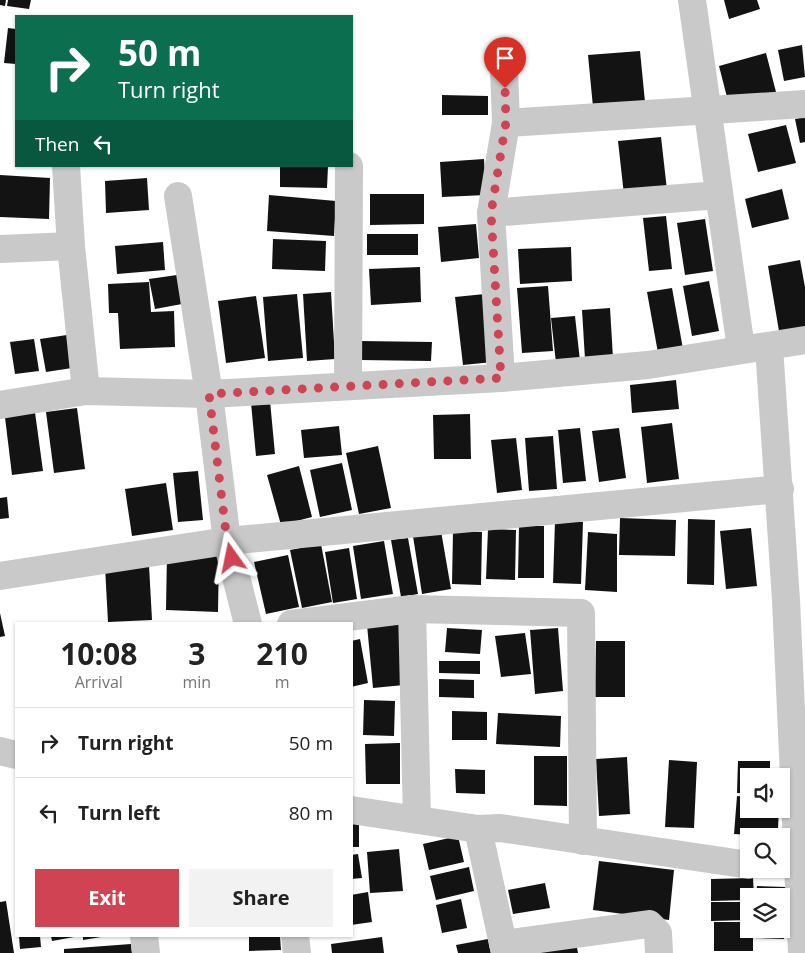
<!DOCTYPE html>
<style>
:root{--surface:#fff;--page:#f2f2f2;--text:#222;--muted:#767676;--line:#e0e0e0;--accent:#cf4353}
body{margin:0;font-family:"Open Sans",sans-serif;background:var(--page);color:var(--text);height:100vh;display:flex;flex-direction:column;font-size:19px;white-space:nowrap}
*{box-sizing:border-box;margin:0}
p{font-size:16px;color:var(--muted)}
.icon{flex:none;width:28px;height:28px;fill:none;stroke:currentColor;stroke-width:2;stroke-linecap:round;stroke-linejoin:round}
.map{position:relative;flex:1;overflow:hidden}
.drawer{position:absolute;left:15px;top:622px;width:338px;height:315px;display:flex;flex-direction:column;background:var(--surface);border-radius:0px;box-shadow:0 1px 4px #0004}
.drawer>*{flex:none}
.banner{position:absolute;left:15px;top:15px;width:338px;height:152px;border-radius:0px;box-shadow:0 1px 4px #0004;background:#0b6e4f;color:#fff;overflow:hidden}
.buttons{position:absolute;left:740px;top:768px;display:grid;gap:10px}
.buttons a{display:grid;place-items:center;width:50px;height:50px;border-radius:0px;background:var(--surface);box-shadow:0 1px 4px #0004;font-size:25px}
.pin{position:absolute;display:grid;place-items:center;width:42px;height:42px;color:#fff;margin:-51px -21px;border-radius:50% 50% 50% 0;rotate:-45deg;box-shadow:0 0 5px #0007}
.pin .icon{rotate:45deg}
.me{position:absolute;width:55px;margin:-28px;rotate:348deg;stroke-linejoin:round;filter:drop-shadow(0 0 4px #0008)}
.turn{display:flex;align-items:center;gap:18px;height:105px;padding:0 20px;font-size:22px}
.turn .icon{width:65px;height:65px;stroke-width:2.5}
.turn b{display:block;font-size:35px;line-height:42px}
.then{display:flex;align-items:center;height:48px;padding:0 20px;background:#0003;gap:10px;font-size:19px}
.eta{display:flex;justify-content:space-evenly;align-items:center;height:85px;text-align:center}
.eta b{font-size:30px;font-weight:700;line-height:35px}
.primary-button{display:flex;gap:10px;margin-top:auto;padding:10px 20px}
.primary-button a{flex:1;height:58px;border-radius:0px;background:var(--accent);color:#fff;font-size:20px;font-weight:700;line-height:58px;text-align:center}
.primary-button a+a{background:var(--page);color:var(--text)}
ul{padding:0;list-style:none}
li{display:flex;align-items:center;gap:15px;height:70px;padding:0 20px;border-top:1px solid var(--line)}
li div{flex:1}
li b{display:block;font-size:19px}
li em{font-style:normal}
.map>svg:first-child{display:block}
.building{fill:#131313}
.lines{fill:none;stroke-linecap:round;stroke-linejoin:round}
.minor{stroke:#c9c9c9;stroke-width:28}
.route{stroke:#cf4353;stroke-width:9;stroke-dasharray:0 16.2}
</style>
<div class="map">
<svg width="805" height="953" viewBox="0 0 805 953">
<rect width="100%" height="100%" fill="#fff"/>
<g class="building">
<polygon points="0,0 6,0 5,6 0,5"/>
<polygon points="8,0 31,0 29,9 7,6"/>
<polygon points="724,0 757,0 760,9 729,19"/>
<polygon points="8,28 16,29 16,64 4,63"/>
<polygon points="802,45 805,77 784,81 778,50"/>
<polygon points="640,51 645,102 593,107 588,55"/>
<polygon points="766,53 776,92 729,105 719,66"/>
<polygon points="442,95 488,96 488,115 442,115"/>
<polygon points="805,117 805,142 800,143 795,119"/>
<polygon points="786,125 796,163 758,172 748,134"/>
<polygon points="661,137 667,190 624,195 618,141"/>
<polygon points="484,159 486,195 442,197 440,162"/>
<polygon points="280,166 328,166 327,188 280,187"/>
<polygon points="0,175 50,178 49,219 0,217"/>
<polygon points="147,178 149,210 106,213 105,181"/>
<polygon points="782,189 789,219 752,228 745,199"/>
<polygon points="370,194 424,194 424,224 370,225"/>
<polygon points="269,195 336,201 334,236 267,231"/>
<polygon points="666,216 672,269 649,271 643,218"/>
<polygon points="705,219 713,271 685,275 677,223"/>
<polygon points="476,224 479,258 441,262 438,227"/>
<rect x="367" y="234" width="51" height="21"/>
<polygon points="273,239 326,241 325,271 272,269"/>
<polygon points="163,242 165,270 117,274 115,246"/>
<polygon points="571,247 572,281 520,284 518,249"/>
<polygon points="800,260 805,287 805,332 780,337 768,266"/>
<polygon points="420,267 421,302 371,305 369,269"/>
<polygon points="177,275 182,304 155,309 149,279"/>
<polygon points="709,281 719,331 692,336 683,286"/>
<polygon points="149,282 151,312 174,311 175,347 120,349 118,313 109,313 108,284"/>
<polygon points="548,286 553,351 522,353 517,288"/>
<polygon points="672,288 683,349 658,353 647,292"/>
<polygon points="331,292 335,359 307,361 303,294"/>
<polygon points="297,294 303,358 268,361 263,297"/>
<polygon points="485,294 493,362 463,365 455,297"/>
<polygon points="256,296 265,358 226,363 218,301"/>
<polygon points="610,308 613,358 585,359 582,310"/>
<polygon points="575,316 580,361 556,363 551,318"/>
<polygon points="67,335 72,368 46,372 40,339"/>
<polygon points="34,339 39,371 15,374 10,342"/>
<polygon points="360,341 432,342 431,361 360,360"/>
<polygon points="676,380 679,409 632,413 630,385"/>
<polygon points="270,401 275,454 256,456 251,403"/>
<polygon points="34,405 43,471 12,475 4,409"/>
<polygon points="77,408 85,469 54,473 46,412"/>
<polygon points="470,414 471,459 434,459 433,415"/>
<polygon points="672,423 679,479 647,483 641,427"/>
<polygon points="339,426 342,455 304,458 301,430"/>
<polygon points="580,428 586,481 563,483 558,430"/>
<polygon points="619,428 626,478 599,482 592,431"/>
<polygon points="553,436 557,489 529,491 525,438"/>
<polygon points="516,438 522,490 497,493 491,440"/>
<polygon points="378,446 391,508 359,514 346,453"/>
<polygon points="342,463 352,510 320,517 310,470"/>
<polygon points="299,466 312,517 281,525 267,475"/>
<polygon points="198,471 203,520 178,522 173,473"/>
<polygon points="166,483 173,530 132,536 125,489"/>
<polygon points="7,497 9,518 0,519 0,498"/>
<polygon points="620,518 676,520 675,556 619,555"/>
<polygon points="688,519 715,520 714,585 687,584"/>
<polygon points="555,521 583,522 581,584 553,583"/>
<polygon points="519,526 544,526 544,578 518,578"/>
<polygon points="751,528 757,586 726,589 720,531"/>
<polygon points="488,529 516,530 515,580 486,579"/>
<polygon points="441,531 451,589 422,594 413,536"/>
<polygon points="453,531 482,532 481,585 452,584"/>
<polygon points="588,532 617,534 617,592 585,590"/>
<polygon points="408,538 418,594 401,597 391,540"/>
<polygon points="384,541 393,594 361,599 353,546"/>
<polygon points="321,544 332,602 302,608 290,550"/>
<polygon points="349,548 357,599 333,603 325,552"/>
<polygon points="167,553 219,555 218,612 166,610"/>
<polygon points="288,555 299,607 266,614 254,562"/>
<polygon points="149,565 152,620 108,622 105,567"/>
<polygon points="0,613 5,636 0,637"/>
<polygon points="399,623 404,685 373,688 367,625"/>
<polygon points="447,628 482,630 480,654 445,652"/>
<polygon points="558,628 563,691 535,694 530,630"/>
<polygon points="525,633 531,674 501,677 495,636"/>
<polygon points="360,639 368,683 351,687 351,641"/>
<polygon points="596,641 625,641 625,697 595,697"/>
<polygon points="439,661 480,661 480,674 439,673"/>
<polygon points="439,679 474,680 474,698 439,697"/>
<polygon points="364,700 395,701 394,736 363,735"/>
<polygon points="452,711 487,712 487,740 452,740"/>
<polygon points="498,713 561,716 560,747 496,744"/>
<polygon points="400,743 400,784 366,784 365,744"/>
<polygon points="534,756 567,756 567,806 534,805"/>
<polygon points="627,757 630,814 599,816 596,759"/>
<polygon points="669,760 697,762 694,828 665,827"/>
<polygon points="738,761 770,761 770,776 749,776 749,793 737,793"/>
<polygon points="455,769 485,770 485,794 456,793"/>
<polygon points="737,796 749,797 749,809 779,809 778,828 771,828 770,836 734,834"/>
<rect x="351" y="817" width="8" height="30"/>
<polygon points="458,836 464,862 429,870 423,844"/>
<polygon points="399,849 403,891 370,893 367,852"/>
<polygon points="358,854 362,878 351,879 351,855"/>
<polygon points="599,861 674,870 669,920 593,910"/>
<polygon points="469,867 474,891 436,900 430,876"/>
<polygon points="753,878 754,896 749,896 749,900 711,901 711,879"/>
<polygon points="545,883 550,908 513,914 508,890"/>
<polygon points="757,886 785,887 784,939 755,938 756,929 781,929 781,896 756,896"/>
<polygon points="368,892 372,922 351,925 351,895"/>
<polygon points="461,899 467,928 442,933 436,905"/>
<polygon points="6,901 14,953 0,953 0,902"/>
<polygon points="711,902 749,902 749,920 711,921"/>
<polygon points="714,922 749,922 749,929 753,929 753,951 714,951"/>
<polygon points="19,936 40,936 41,947 20,949"/>
<polygon points="51,936 74,936 74,937 52,941"/>
<polygon points="83,936 101,936 101,937 83,940"/>
<polygon points="249,936 280,936 281,950 249,951"/>
<polygon points="382,937 384,953 332,953 331,944"/>
<polygon points="488,939 491,953 458,953 456,945"/>
<polygon points="576,942 578,953 530,953"/>
<polygon points="131,944 132,953 64,953 64,949"/>
</g>
<g class="lines">
<g class="minor">
<polyline points="692,0 741,349"/>
<polyline points="506,123 805,104"/>
<polyline points="66,166 71,246 86,391"/>
<polyline points="178,196 209,394 227,541 248,624"/>
<polyline points="491,213 719,195"/>
<polyline points="0,249 71,246"/>
<polyline points="769,347 786,600 802,953"/>
<polyline points="501,378 491,213 506,123 504,70"/>
<polyline points="348,385 349,166"/>
<polyline points="0,405 86,391 209,394 501,378 648,365 805,340"/>
<polyline points="0,576 227,541 780,489"/>
<polyline points="412,609 417,819"/>
<polyline points="291,624 412,609 581,613 583,841"/>
<polyline points="0,751 16,755"/>
<polyline points="351,810 478,829 500,828 749,865"/>
<polyline points="478,829 505,953"/>
<polyline points="144,936 146,953"/>
<polyline points="295,936 297,953"/>
<polyline points="503,944 649,924 658,933 659,953"/>
</g>
</g>
<g class="lines">
<polyline class="route" points="232,558 227,541 209,394 501,378 491,213 506,122 505,88"/>
</g>
</svg>
<div class="buttons">
<a><svg class="icon" aria-label="sound" viewBox="0 0 24 24"><path d="M4 9h4l5-4v14l-5-4H4zM17 9q2 3 0 6"/></svg></a>
<a><svg class="icon" aria-label="search" viewBox="0 0 24 24"><circle cx="10" cy="10" r="6"/><path d="M15 15l6 6"/></svg></a>
<a><svg class="icon" aria-label="layers" viewBox="0 0 24 24"><path d="M12 4l9 5-9 5-9-5zM3 14l9 5 9-5"/></svg></a>
</div>
<div class="pin" style="left:505px;top:88px;background:#d93025"><svg class="icon" aria-label="arrive" viewBox="0 0 24 24"><path d="M6 21V4h12l-3 4 3 4H6"/></svg></div>
<svg class="me" style="left:232px;top:558px" viewBox="-20 -20 40 40"><path d="M0-17L14 15 0 8-14 15z" fill="#cf4353" stroke="#fff" stroke-width="4"/></svg>
<div class="banner">
<div class="turn"><svg class="icon" aria-label="right" viewBox="0 0 24 24"><path d="M7 20v-9h11M14 6l5 5-5 5"/></svg><div><b>50 m</b>Turn right</div></div>
<div class="then">Then<svg class="icon" aria-label="left" viewBox="0 0 24 24"><path d="M17 20v-9H6M10 6l-5 5 5 5"/></svg></div>
</div>
<section class="drawer">
<div class="eta">
<div><b>10:08</b><p>Arrival</p></div>
<div><b>3</b><p>min</p></div>
<div><b>210</b><p>m</p></div>
</div>
<ul>
<li><svg class="icon" aria-label="right" viewBox="0 0 24 24"><path d="M7 20v-9h11M14 6l5 5-5 5"/></svg><div><b>Turn right</b></div><em>50 m</em></li>
<li><svg class="icon" aria-label="left" viewBox="0 0 24 24"><path d="M17 20v-9H6M10 6l-5 5 5 5"/></svg><div><b>Turn left</b></div><em>80 m</em></li>
</ul>
<div class="primary-button"><a>Exit</a><a>Share</a></div>
</section>
</div>
